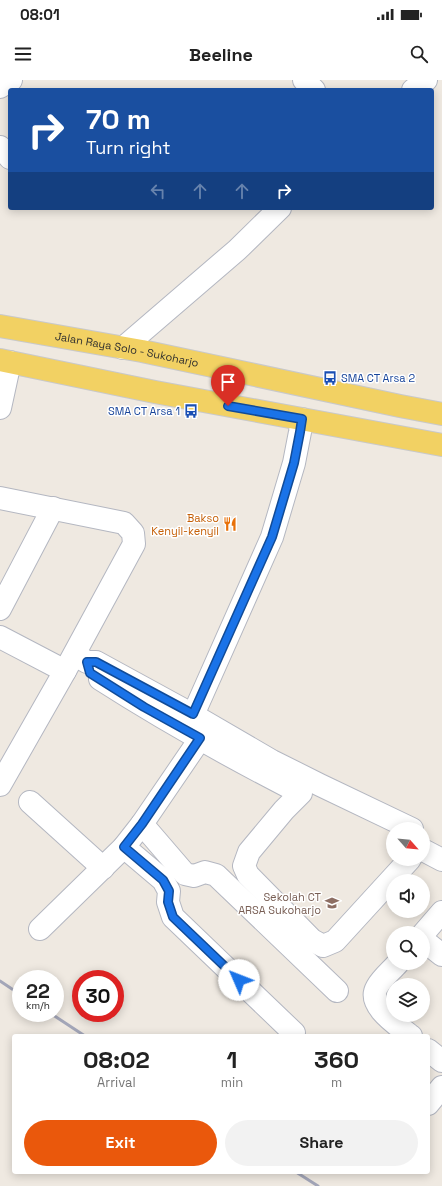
<!DOCTYPE html>
<style>
:root{--surface:#fff;--page:#f2f2f2;--text:#222;--muted:#767676;--accent:#ea580c}
body{margin:0;font-family:"Space Grotesk",sans-serif;background:var(--page);color:var(--text);height:100vh;display:flex;flex-direction:column;font-size:15px;white-space:nowrap}
*{box-sizing:border-box;margin:0}
p{font-size:13px;color:var(--muted)}
.icon{flex:none;width:22px;height:22px;fill:none;stroke:currentColor;stroke-width:2;stroke-linecap:round;stroke-linejoin:round}
.map{position:relative;flex:1;overflow:hidden}
.sheet{position:absolute;left:12px;top:954px;width:418px;height:140px;display:flex;flex-direction:column;background:var(--surface);border-radius:4px;box-shadow:0 2px 10px #0003}
.sheet>*{flex:none}
.hud{position:absolute;left:8px;top:8px;width:426px;height:122px;border-radius:4px;box-shadow:0 2px 10px #0003;background:#1a4fa0;color:#fff;overflow:hidden}
.needle{width:26px;rotate:117deg}
.tools{position:absolute;left:386px;top:742px;display:grid;gap:8px}
.tools a{display:grid;place-items:center;width:44px;height:44px;border-radius:50%;background:var(--surface);box-shadow:0 2px 10px #0003;font-size:20px}
.speed{position:absolute;left:12px;top:890px;display:flex;gap:8px;font-size:20px;font-weight:700;text-align:center}
.speed>*{display:grid;place-content:center;width:52px;height:52px;border-radius:50%;background:var(--surface);box-shadow:0 2px 10px #0003;line-height:1}
.speed small{font-size:10px;font-weight:400}
.speed .limit{border:6px solid #d22;background:#fff;color:#111}
.pin{position:absolute;display:grid;place-items:center;width:34px;height:34px;color:#fff;margin:-41px -17px;border-radius:50% 50% 50% 0;rotate:-45deg;box-shadow:0 0 4px #0007}
.pin .icon{rotate:45deg}
.me{position:absolute;width:44px;margin:-22px;rotate:314deg;stroke-linejoin:round;filter:drop-shadow(0 0 3px #0008)}
.turn{display:flex;align-items:center;gap:14px;height:84px;padding:0 12px;font-size:18px}
.turn .icon{width:52px;height:52px;stroke-width:2.5}
.turn b{display:block;font-size:28px;line-height:34px}
.lanes{display:flex;align-items:center;height:38px;padding:0 12px;background:#0003;justify-content:center;gap:20px;direction:ltr}
.lanes .off{opacity:.35}
.eta{display:flex;justify-content:space-evenly;align-items:center;height:68px;text-align:center}
.eta b{font-size:24px;font-weight:600;line-height:28px}
.primary-button{display:flex;gap:8px;margin-top:auto;padding:8px 12px}
.primary-button a{flex:1;height:46px;border-radius:24px;background:var(--accent);color:#fff;font-size:16px;font-weight:600;line-height:46px;text-align:center}
.primary-button a+a{background:var(--page);color:var(--text)}
.status{display:flex;justify-content:space-between;align-items:center;height:28px;padding:0 20px;background:var(--surface);direction:ltr}
.status svg{height:11px;fill:currentColor}
header{display:flex;justify-content:space-between;align-items:center;height:52px;padding:0 12px;background:var(--surface);font-size:18px;font-weight:600}
.map>svg:first-child{display:block}
.lines{fill:none;stroke-linecap:round;stroke-linejoin:round}
.minor-casing{stroke:#b4b7c1;stroke-width:24}
.major-casing{stroke:#c9c9c9;stroke-width:24}
.minor{stroke:#fff;stroke-width:22}
.major{stroke:#f2d163;stroke-width:22}
.rail{stroke:#a3a6b8;stroke-width:3}
.route-casing{stroke:#114b97;stroke-width:10}
.route{stroke:#1a73e8;stroke-width:7}
.labels{text-anchor:middle;dominant-baseline:central;stroke-width:3;stroke-linejoin:round;paint-order:stroke}
.street-label{font-size:11px;fill:#2e2e2e;stroke:#fff}
.transit-label{font-size:11px;fill:#164399;stroke:#fff;text-anchor:start}
.food-label{font-size:11px;fill:#c56008;stroke:#fff;text-anchor:end}
.education-label{font-size:11px;fill:#785e54;stroke:#fff;text-anchor:end}
</style>
<div class="status"><b>08:01</b><svg viewBox="0 0 49 12"><path d="M0 12V9h3v3zM5 12V6h3v6zM10 12V3h3v9zM15 12V0h3v12zM26 1h20v11H26zM47 4h2v5h-2z"/></svg></div>
<header><svg class="icon" aria-label="menu" viewBox="0 0 24 24"><path d="M4 6h16M4 12h16M4 18h16"/></svg>Beeline<svg class="icon" aria-label="search" viewBox="0 0 24 24"><circle cx="10" cy="10" r="6"/><path d="M15 15l6 6"/></svg></header>
<div class="map">
<svg width="442" height="1106" viewBox="0 0 442 1106">
<rect width="100%" height="100%" fill="#efe9e1"/>
<g class="lines">
<defs>
<g id="minor">
<polyline points="304,0 314,10"/>
<polyline points="0,7 11,0"/>
<polyline points="413,10 426,0"/>
<polyline points="0,67 10,78"/>
<polyline points="123,268 237,170 280,128"/>
<polyline points="0,328 10,282"/>
<polyline points="0,418 124,443 133,453 134,464 65,591 0,705"/>
<polyline points="0,529 53,428"/>
<polyline points="0,557 65,591"/>
<polyline points="82,579 87,582 96,582 193,635 272,681 320,705 412,749"/>
<path d="M100 599C161 638 225 674 289 707"/>
<polyline points="193,635 272,457 294,383 300,352 302,339"/>
<polyline points="200,659 142,744 124,767 163,800 169,811 168,822 173,837 294,953"/>
<polyline points="301,713 284,730 249,772 244,786 248,795 312,860 323,866 335,861 410,779"/>
<polyline points="30,722 103,788"/>
<polyline points="142,744 185,794 194,796 205,792 216,795 337,911"/>
<polyline points="423,770 442,780"/>
<polyline points="40,849 124,767"/>
<polyline points="423,854 442,832"/>
<polyline points="423,860 442,875"/>
<path d="M398 883C391 891 382 898 377 907 366 926 399 946 411 956"/>
<polyline points="428,970 442,981"/>
<polyline points="428,1024 442,1007"/>
</g>
<g id="major">
<path id="s1" d="M0 246 142 271 400 326 442 334"/>
<polyline points="0,280 155,312 442,365"/>
</g>
</defs>
<use href="#minor" class="minor-casing"/>
<use href="#major" class="major-casing"/>
<use href="#minor" class="minor"/>
<use href="#major" class="major"/>
<g class="rail">
<polyline points="0,901 21,915"/>
<polyline points="50,933 85,956"/>
<polyline points="296,1092 318,1106"/>
</g>
</g>
<g class="lines">
<defs>
<polyline id="route" points="228,326 302,339 300,352 294,383 272,457 193,634 96,582 87,582 90,593 144,627 200,658 142,744 124,767 163,800 169,811 168,822 173,837 239,900"/>
</defs>
<use href="#route" class="route-casing"/>
<use href="#route" class="route"/>
</g>
<defs>
<symbol id="bus-bare" viewBox="-9 -9 18 18"><path d="M-5-6H5V4H4V6H2V4H-2V6H-4V4H-5ZM-3.5-4V0h7V-4ZM-3.5 1.2v1.5H-2V1.2ZM2 1.2v1.5H3.5V1.2Z" fill="#1a4fb4" stroke="#fff" stroke-width="2.5" paint-order="stroke"/></symbol>
<symbol id="restaurant-bare" viewBox="-9 -9 18 18"><path d="M-5-6h1v4h1v-4h1v4h1v-4h1v5L-1.5 .5V6h-2V.5L-5-1ZM5-6V6H3V1.5H1.5Q1.5-4 5-6Z" fill="#e8710a" stroke="#fff" stroke-width="2.5" paint-order="stroke"/></symbol>
<symbol id="school-bare" viewBox="-9 -9 18 18"><path d="M0-5L7-2L0 1L-7-2ZM-4 1L0 2.5L4 1V4Q0 6-4 4Z" fill="#8d6e63" stroke="#fff" stroke-width="2.5" paint-order="stroke"/></symbol>
</defs>
<g fill-rule="evenodd">
<use href="#bus-bare" x="320" y="288" width="20" height="20"/>
<use href="#bus-bare" x="181" y="321" width="20" height="20"/>
<use href="#restaurant-bare" x="220" y="434" width="20" height="20"/>
<use href="#school-bare" x="322" y="813" width="20" height="20"/>
</g>
<g class="labels">
<g class="street-label">
<text stroke="none"><textPath href="#s1" startOffset="129">Jalan Raya Solo - Sukoharjo</textPath></text>
</g>
<g class="transit-label">
<text x="341" y="298">SMA CT Arsa 2</text>
<text x="180" y="331" text-anchor="end">SMA CT Arsa 1</text>
</g>
<g class="food-label">
<text x="219" y="438">Bakso<tspan x="219" dy="13">Kenyil-kenyil</tspan></text>
</g>
<g class="education-label">
<text x="321" y="817">Sekolah CT<tspan x="321" dy="13">ARSA Sukoharjo</tspan></text>
</g>
</g>
</svg>
<div class="tools">
<a><svg class="needle" viewBox="-14 -14 28 28"><path d="M0-13l5 13h-10z" fill="#e53935"/><path d="M0 13l5-13h-10z" fill="#767676"/></svg></a>
<a><svg class="icon" aria-label="sound" viewBox="0 0 24 24"><path d="M4 9h4l5-4v14l-5-4H4zM17 9q2 3 0 6"/></svg></a>
<a><svg class="icon" aria-label="search" viewBox="0 0 24 24"><circle cx="10" cy="10" r="6"/><path d="M15 15l6 6"/></svg></a>
<a><svg class="icon" aria-label="layers" viewBox="0 0 24 24"><path d="M12 4l9 5-9 5-9-5zM3 14l9 5 9-5"/></svg></a>
</div>
<div class="speed"><div>22<small>km/h</small></div><div class="limit">30</div></div>
<div class="pin" style="left:228px;top:326px;background:#d93025"><svg class="icon" aria-label="arrive" viewBox="0 0 24 24"><path d="M6 21V4h12l-3 4 3 4H6"/></svg></div>
<svg class="me" style="left:239px;top:900px" viewBox="-20 -20 40 40"><circle r="19" fill="#fff"/><path d="M0-13L10 11 0 6-10 11z" fill="#1a73e8"/></svg>
<div class="hud">
<div class="turn"><svg class="icon" aria-label="right" viewBox="0 0 24 24"><path d="M7 20v-9h11M14 6l5 5-5 5"/></svg><div><b>70 m</b>Turn right</div></div>
<div class="lanes"><svg class="icon off" aria-label="left" viewBox="0 0 24 24"><path d="M17 20v-9H6M10 6l-5 5 5 5"/></svg><svg class="icon off" aria-label="ahead" viewBox="0 0 24 24"><path d="M12 20V5M6 11l6-6 6 6"/></svg><svg class="icon off" aria-label="ahead" viewBox="0 0 24 24"><path d="M12 20V5M6 11l6-6 6 6"/></svg><svg class="icon" aria-label="right" viewBox="0 0 24 24"><path d="M7 20v-9h11M14 6l5 5-5 5"/></svg></div>
</div>
<section class="sheet">
<div class="eta">
<div><b>08:02</b><p>Arrival</p></div>
<div><b>1</b><p>min</p></div>
<div><b>360</b><p>m</p></div>
</div>
<div class="primary-button"><a>Exit</a><a>Share</a></div>
</section>
</div>
